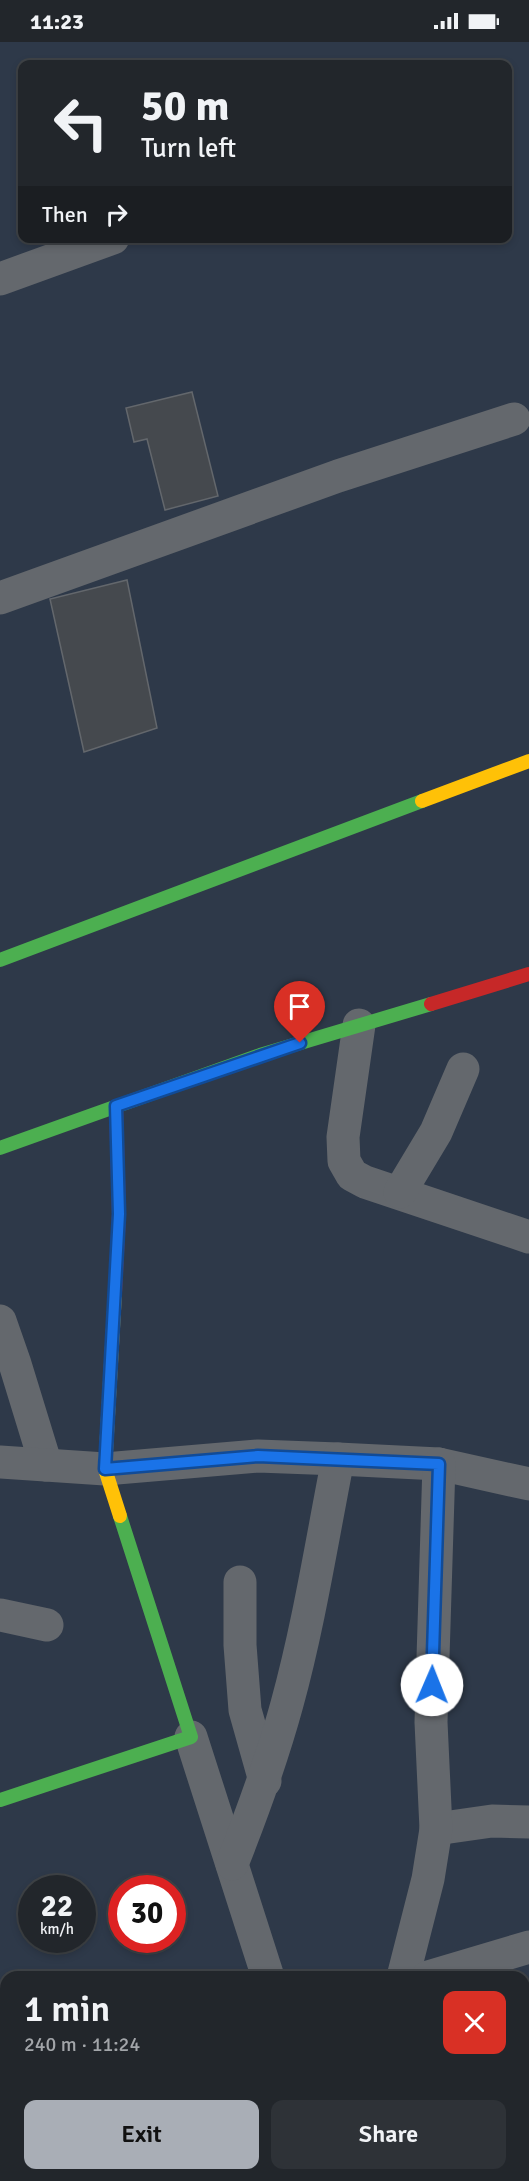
<!DOCTYPE html>
<meta charset="utf-8">
<style>
:root{--surface:#22262b;--page:#2e3237;--text:#f1f3f6;--muted:#a2a5a9;--line:#3f4347;--accent:#a9aeb6}
body{margin:0;font-family:Signika,sans-serif;background:var(--page);color:var(--text);height:100vh;display:flex;flex-direction:column;font-size:22px;white-space:nowrap}
*{box-sizing:border-box;margin:0}
p{font-size:20px;color:var(--muted)}
.icon{flex:none;width:33px;height:33px;fill:none;stroke:currentColor;stroke-width:2;stroke-linecap:round;stroke-linejoin:round}
.map{position:relative;flex:1;overflow:hidden}
.drawer{position:absolute;left:0px;top:1929px;width:530px;height:210px;display:flex;flex-direction:column;background:var(--surface);border-radius:18px 18px 0 0;box-shadow:0 3px 9px #0003,0 0 0 2px var(--line)}
.drawer>*{flex:none}
.top-card{position:absolute;left:18px;top:18px;width:494px;height:183px;border-radius:12px;box-shadow:0 3px 9px #0003,0 0 0 2px var(--line);background:#22262b;color:var(--text);overflow:hidden}
.speed{position:absolute;left:18px;top:1833px;display:flex;gap:12px;font-size:30px;font-weight:700;text-align:center}
.speed>*{display:grid;place-content:center;width:78px;height:78px;border-radius:50%;background:var(--surface);box-shadow:0 3px 9px #0003,0 0 0 2px var(--line);line-height:1}
.speed small{font-size:15px;font-weight:400}
.speed .limit{border:9px solid #d22;background:#fff;color:#111}
.pin{position:absolute;display:grid;place-items:center;width:51px;height:51px;color:#fff;margin:-62px -26px;border-radius:50% 50% 50% 0;rotate:-45deg;box-shadow:0 0 6px #0007}
.pin .icon{rotate:45deg}
.me{position:absolute;width:66px;margin:-33px;rotate:1deg;stroke-linejoin:round;filter:drop-shadow(0 0 4px #0008)}
.turn{display:flex;align-items:center;gap:21px;height:126px;padding:0 24px;font-size:27px}
.turn .icon{width:78px;height:78px;stroke-width:2.5}
.turn b{display:block;font-size:42px;line-height:51px}
.then{display:flex;align-items:center;height:57px;padding:0 24px;background:#0003;gap:12px;font-size:22px}
.round{display:grid;place-items:center;flex:none;width:63px;height:63px;border-radius:12px;background:var(--page)}
.overview{display:flex;align-items:center;justify-content:space-between;height:102px;padding:0 24px}
h1{font-size:36px;font-weight:600;line-height:45px}
.button{display:flex;gap:12px;margin-top:auto;padding:12px 24px}
.button a{flex:1;height:69px;border-radius:12px;background:var(--accent);color:#111;font-size:24px;font-weight:600;line-height:69px;text-align:center}
.button a+a{background:var(--page);color:var(--text)}
.status{display:flex;justify-content:space-between;align-items:center;height:42px;padding:0 30px;background:var(--surface);direction:ltr}
.status svg{height:16px;fill:currentColor}
.map>svg:first-child{display:block}
.built{fill:#2e3949;fill-rule:evenodd}
.building{fill:#45494e;stroke:#63676c;stroke-width:1.5}
.lines{fill:none;stroke-linecap:round;stroke-linejoin:round}
.street{stroke:#64686d;stroke-width:33}
.fast{stroke:#4caf50;stroke-width:14}
.slow{stroke:#ffc107;stroke-width:14}
.jam{stroke:#c62828;stroke-width:14}
.route-casing{stroke:#114b97;stroke-width:15}
.route{stroke:#1a73e8;stroke-width:10}
</style>
<div class="status"><b>11:23</b><svg viewBox="0 0 49 12"><path d="M0 12V9h3v3zM5 12V6h3v6zM10 12V3h3v9zM15 12V0h3v12zM26 1h20v11H26zM47 4h2v5h-2z"/></svg></div>
<div class="map">
<svg width="529" height="2139" viewBox="0 0 529 2139">
<rect width="100%" height="100%" fill="#2e3339"/>
<path class="built" d="M0 0H529V2139H0ZM22 22H507V196H22ZM32 1846H82V1898H32ZM122 1846H172V1898H122ZM6 1935H524V2133H6Z"/>
<g class="building">
<polygon points="192,350 218,454 165,468 147,397 134,400 126,366"/>
<polygon points="127,538 157,686 84,710 50,557"/>
</g>
<g class="lines">
<g class="street">
<polyline points="0,237 113,196"/>
<polyline points="0,556 338,434 514,377"/>
<polyline points="359,983 343,1095 344,1119 352,1133 365,1140 529,1195"/>
<polyline points="400,1150 436,1090 463,1027"/>
<polyline points="0,1279 15,1322 46,1423"/>
<polyline points="0,1420 105,1427 258,1414 338,1417 439,1422 529,1442"/>
<polyline points="240,1540 240,1603 245,1668 265,1739"/>
<polyline points="0,1573 47,1583"/>
<polyline points="191,1695 268,1935"/>
<polyline points="436,1787 492,1779 529,1780"/>
<path d="M232 1822C253 1769 272 1717 287 1662 309 1582 322 1498 338 1417"/>
<polyline points="403,1935 428,1837 436,1787 431,1680 439,1422"/>
<polyline points="428,1935 529,1905"/>
<polyline points="0,2104 6,2122"/>
<polyline points="332,2133 334,2139"/>
</g>
<g class="fast">
<polyline points="0,918 422,759"/>
<polyline points="0,1106 260,1013 431,962"/>
<polyline points="0,1758 191,1695 120,1474"/>
</g>
<g class="slow">
<polyline points="422,759 529,719"/>
<polyline points="115,1251 105,1427 120,1474"/>
</g>
<g class="jam">
<polyline points="431,962 529,932"/>
<polyline points="115,1251 119,1172 116,1064"/>
</g>
</g>
<g class="lines">
<defs>
<polyline id="route" points="300,1001 116,1064 119,1172 105,1427 258,1414 439,1422 432,1643"/>
</defs>
<use href="#route" class="route-casing"/>
<use href="#route" class="route"/>
</g>
</svg>
<div class="speed"><div>22<small>km/h</small></div><div class="limit">30</div></div>
<div class="pin" style="left:300px;top:1001px;background:#d93025"><svg class="icon" aria-label="arrive" viewBox="0 0 24 24"><path d="M6 21V4h12l-3 4 3 4H6"/></svg></div>
<svg class="me" style="left:432px;top:1643px" viewBox="-20 -20 40 40"><circle r="19" fill="#fff"/><path d="M0-13L10 11 0 6-10 11z" fill="#1a73e8"/></svg>
<div class="top-card">
<div class="turn"><svg class="icon" aria-label="left" viewBox="0 0 24 24"><path d="M17 20v-9H6M10 6l-5 5 5 5"/></svg><div><b>50 m</b>Turn left</div></div>
<div class="then">Then<svg class="icon" aria-label="right" viewBox="0 0 24 24"><path d="M7 20v-9h11M14 6l5 5-5 5"/></svg></div>
</div>
<section class="drawer">
<div class="overview"><div><h1>1 min</h1><p>240 m · 11:24</p></div><a class="round" style="background:#d93025;color:#fff"><svg class="icon" aria-label="close" viewBox="0 0 24 24"><path d="M6 6l12 12M18 6L6 18"/></svg></a></div>
<div class="button"><a>Exit</a><a>Share</a></div>
</section>
</div>
